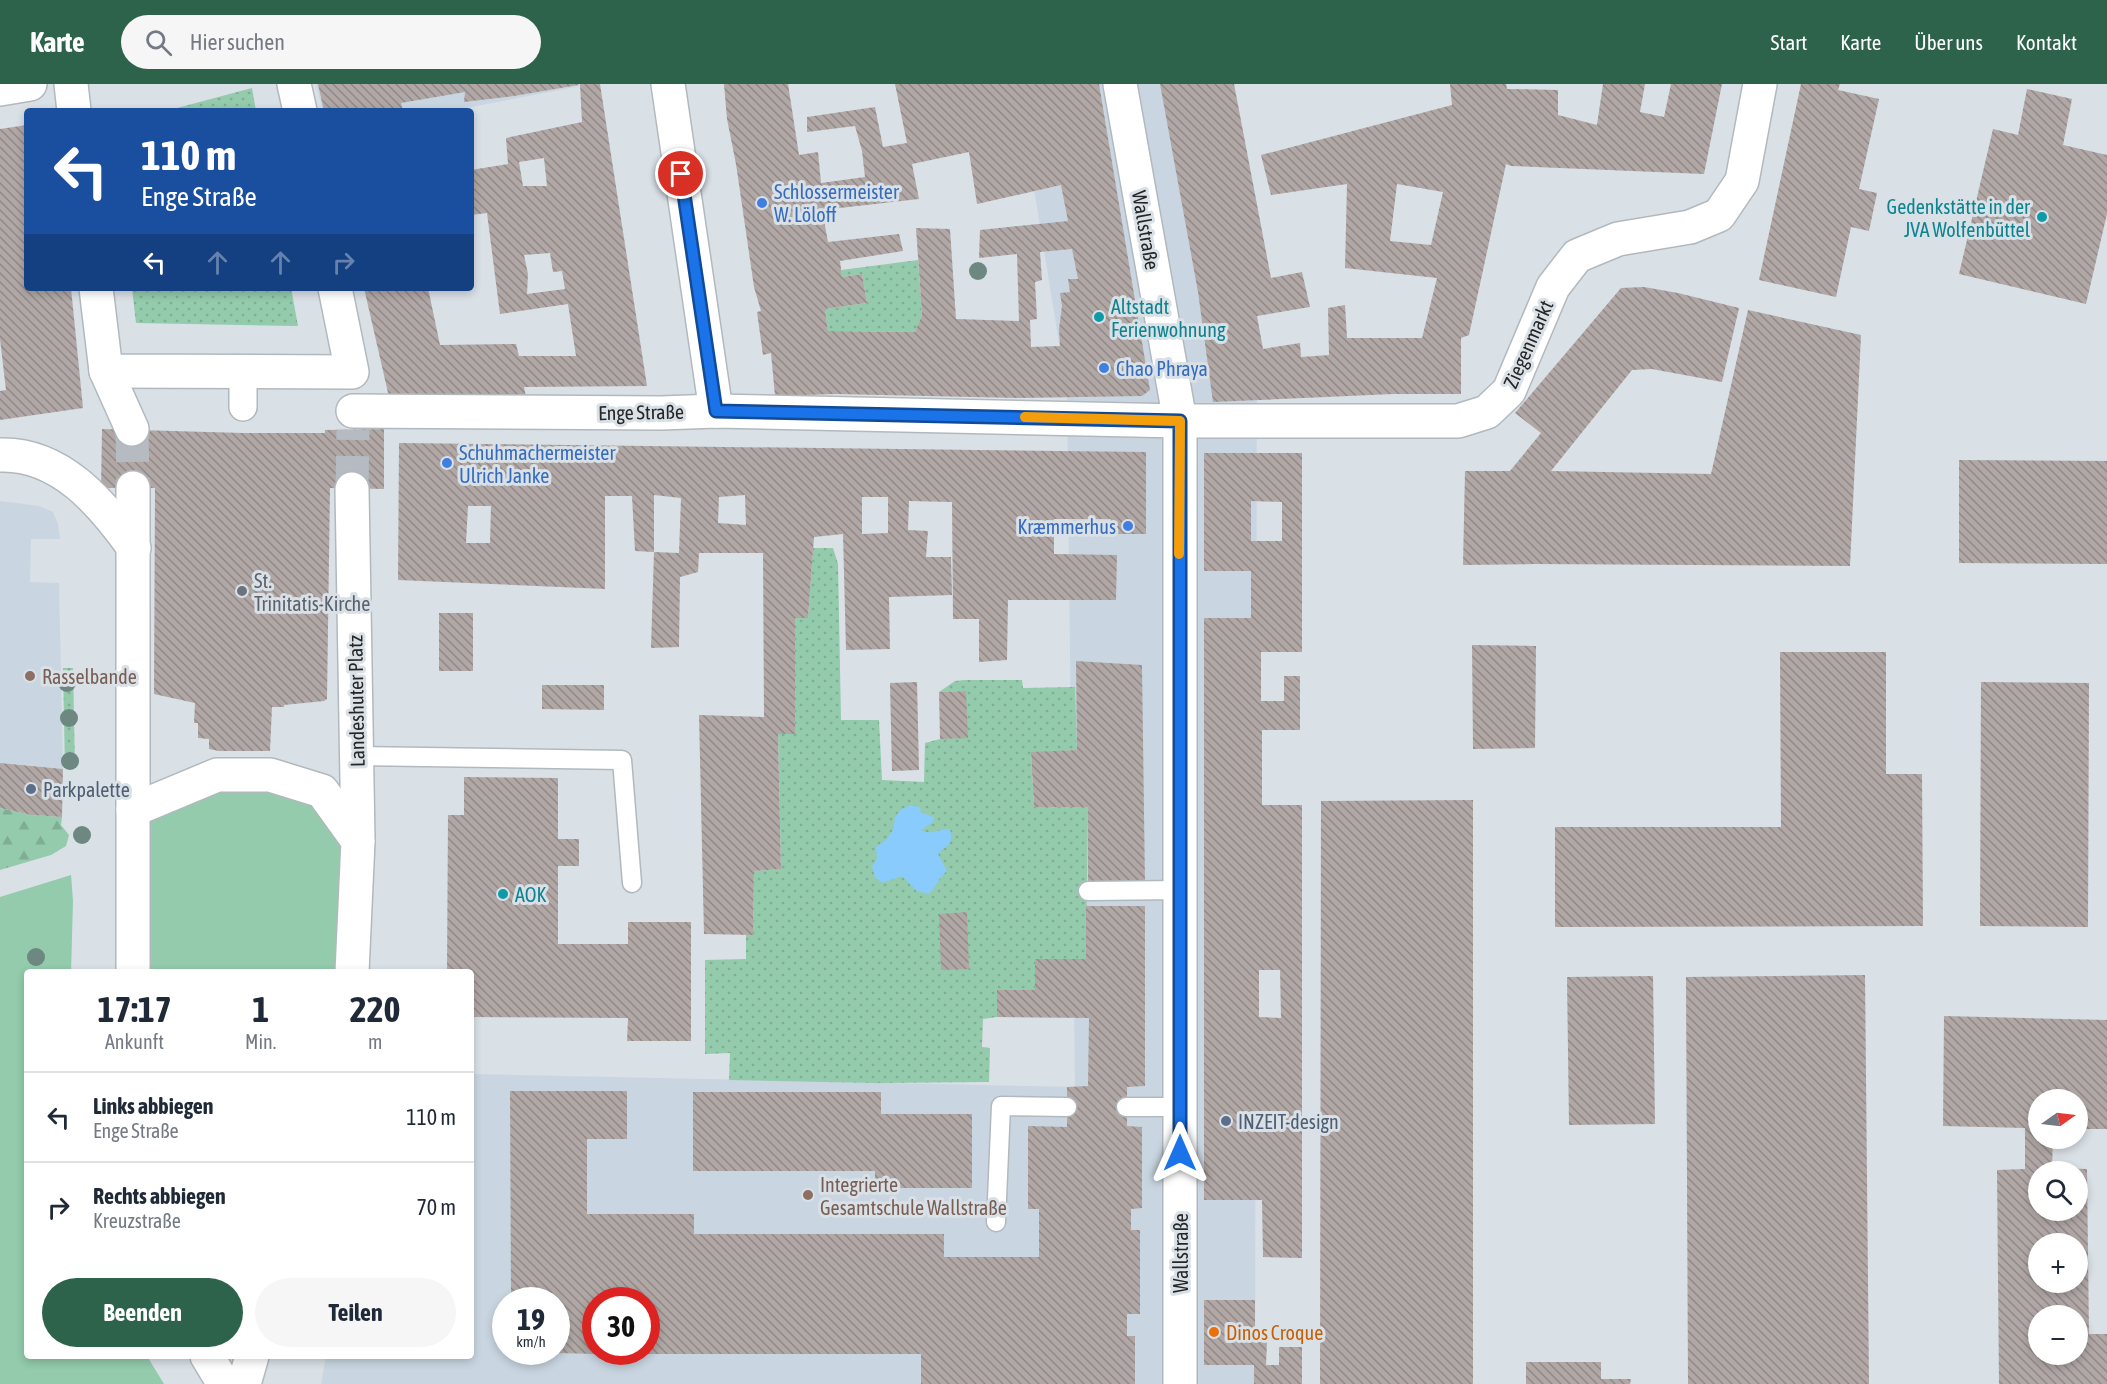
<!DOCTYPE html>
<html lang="de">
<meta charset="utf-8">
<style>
:root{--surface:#fff;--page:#f6f6f7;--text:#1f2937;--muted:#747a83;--line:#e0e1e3;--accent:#2d634a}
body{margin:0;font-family:"Asap Condensed",sans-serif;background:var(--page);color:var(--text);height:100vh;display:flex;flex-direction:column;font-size:22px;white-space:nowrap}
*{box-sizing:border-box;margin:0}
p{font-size:20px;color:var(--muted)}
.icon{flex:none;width:33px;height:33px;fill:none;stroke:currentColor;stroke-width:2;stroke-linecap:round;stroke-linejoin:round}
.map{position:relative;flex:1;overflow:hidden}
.drawer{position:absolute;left:24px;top:885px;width:450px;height:390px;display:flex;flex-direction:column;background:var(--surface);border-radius:6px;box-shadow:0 3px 9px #0003}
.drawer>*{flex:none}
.banner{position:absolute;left:24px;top:24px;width:450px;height:183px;border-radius:6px;box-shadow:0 3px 9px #0003;background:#1a4fa0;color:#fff;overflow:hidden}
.needle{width:39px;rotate:76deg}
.tools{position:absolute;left:2028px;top:1005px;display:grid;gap:12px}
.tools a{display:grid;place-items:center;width:60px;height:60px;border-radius:50%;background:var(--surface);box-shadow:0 3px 9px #0003;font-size:30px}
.speed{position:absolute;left:492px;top:1203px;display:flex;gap:12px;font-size:30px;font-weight:700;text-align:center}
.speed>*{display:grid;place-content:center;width:78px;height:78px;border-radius:50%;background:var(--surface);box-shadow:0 3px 9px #0003;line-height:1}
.speed small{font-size:15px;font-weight:400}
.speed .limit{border:9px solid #d22;background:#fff;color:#111}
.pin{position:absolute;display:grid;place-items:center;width:51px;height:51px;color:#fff;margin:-26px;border:3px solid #fff;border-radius:50%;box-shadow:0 2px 6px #0007}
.me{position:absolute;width:66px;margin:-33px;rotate:0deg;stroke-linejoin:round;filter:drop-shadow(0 0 4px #0008)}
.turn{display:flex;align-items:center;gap:21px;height:126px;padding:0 18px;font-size:27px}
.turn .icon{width:78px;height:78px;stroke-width:2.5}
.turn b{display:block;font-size:42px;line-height:51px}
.lanes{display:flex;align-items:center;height:57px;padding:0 18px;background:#0003;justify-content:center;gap:30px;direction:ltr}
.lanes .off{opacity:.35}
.eta{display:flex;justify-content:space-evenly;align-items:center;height:102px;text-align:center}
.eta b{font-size:36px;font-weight:700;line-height:42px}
.cta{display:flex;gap:12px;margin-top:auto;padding:12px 18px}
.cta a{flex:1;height:69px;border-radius:36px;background:var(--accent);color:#fff;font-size:24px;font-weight:700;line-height:69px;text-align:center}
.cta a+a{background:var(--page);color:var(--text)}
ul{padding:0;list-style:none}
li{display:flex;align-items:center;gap:18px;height:90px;padding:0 18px;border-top:2px solid var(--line)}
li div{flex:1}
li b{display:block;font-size:22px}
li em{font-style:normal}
header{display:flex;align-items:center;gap:36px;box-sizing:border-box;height:84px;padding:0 30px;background:var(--accent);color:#fff}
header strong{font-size:28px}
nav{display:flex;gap:33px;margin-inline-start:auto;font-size:21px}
.search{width:420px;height:54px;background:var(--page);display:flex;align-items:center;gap:15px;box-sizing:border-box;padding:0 21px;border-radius:33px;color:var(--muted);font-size:22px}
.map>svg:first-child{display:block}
.built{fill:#c9d6e1;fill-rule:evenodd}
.grass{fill:url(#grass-dots)}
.forest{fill:url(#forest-firs)}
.park{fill:#93cbac}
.water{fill:#89cbfc}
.building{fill:url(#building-back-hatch);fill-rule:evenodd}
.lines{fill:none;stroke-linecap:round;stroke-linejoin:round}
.minor-tunnel{stroke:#b5bbc0;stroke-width:33;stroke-dasharray:33 16;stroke-linecap:butt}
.service-casing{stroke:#b2b9be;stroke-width:21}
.pedestrian-casing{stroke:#b2b9be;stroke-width:30}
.minor-casing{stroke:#b2b9be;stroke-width:36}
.tertiary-casing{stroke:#b2b9be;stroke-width:36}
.service{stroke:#fff;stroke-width:18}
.pedestrian{stroke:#fff;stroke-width:27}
.minor{stroke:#fff;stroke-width:33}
.tertiary{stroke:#fff;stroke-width:33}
.tree{fill:#6d8880}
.route-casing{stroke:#114b97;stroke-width:15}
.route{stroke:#1a73e8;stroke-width:10}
.slow{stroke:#f59e0b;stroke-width:10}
.shop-dot{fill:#3f7fe0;stroke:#d9e0e6;stroke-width:2}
.culture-dot{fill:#0f9aa8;stroke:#d9e0e6;stroke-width:2}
.worship-dot{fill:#6b7280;stroke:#d9e0e6;stroke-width:2}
.education-dot{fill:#8d6e63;stroke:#d9e0e6;stroke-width:2}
.service-dot{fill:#5c6f8a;stroke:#d9e0e6;stroke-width:2}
.food-dot{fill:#e8710a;stroke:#d9e0e6;stroke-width:2}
.labels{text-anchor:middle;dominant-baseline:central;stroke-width:6;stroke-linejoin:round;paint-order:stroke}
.shop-label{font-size:20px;fill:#366cbe;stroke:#d9e0e6;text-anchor:start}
.culture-label{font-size:20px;fill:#0d838f;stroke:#d9e0e6;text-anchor:start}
.street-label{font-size:20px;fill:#242628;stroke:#d9e0e6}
.worship-label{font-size:20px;fill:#5b616d;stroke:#d9e0e6;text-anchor:start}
.education-label{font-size:20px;fill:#785e54;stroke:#d9e0e6;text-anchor:start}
.service-label{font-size:20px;fill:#4e5e75;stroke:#d9e0e6;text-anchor:start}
.food-label{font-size:20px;fill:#c56008;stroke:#d9e0e6;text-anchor:start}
</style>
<header>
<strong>Karte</strong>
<div class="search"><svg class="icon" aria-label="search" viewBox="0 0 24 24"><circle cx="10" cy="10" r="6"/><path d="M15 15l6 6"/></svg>Hier suchen</div>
<nav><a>Start</a><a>Karte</a><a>Über uns</a><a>Kontakt</a></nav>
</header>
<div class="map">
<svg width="2107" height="1300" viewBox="0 0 2107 1300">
<defs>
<pattern id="grass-dots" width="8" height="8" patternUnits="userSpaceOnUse" patternTransform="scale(1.5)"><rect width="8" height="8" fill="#93cbac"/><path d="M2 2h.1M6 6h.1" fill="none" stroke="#7fae94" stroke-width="1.8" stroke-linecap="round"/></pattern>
<pattern id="forest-firs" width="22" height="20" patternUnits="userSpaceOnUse" patternTransform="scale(1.5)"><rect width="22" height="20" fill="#93cbac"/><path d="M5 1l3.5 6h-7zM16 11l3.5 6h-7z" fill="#7fae94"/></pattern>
<pattern id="building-back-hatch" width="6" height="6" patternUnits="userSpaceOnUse" patternTransform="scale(1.5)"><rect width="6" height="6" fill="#b1a8a6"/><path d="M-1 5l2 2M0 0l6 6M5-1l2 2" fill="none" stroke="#908987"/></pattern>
</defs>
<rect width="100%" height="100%" fill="#d9e0e6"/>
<g class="built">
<polygon points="316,0 591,0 450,27 323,27"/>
<path d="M1017 0H1209L1257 252 1255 1300H321L326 1272H471V990L1075 1003 1067 308ZM506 1216H556V1268H506ZM596 1216H646V1268H596Z"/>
<polygon points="0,417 39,422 53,428 58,440 60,455 31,455 30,498 59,499 63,685 0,679"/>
</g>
<g class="grass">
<polygon points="252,4 256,27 166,27"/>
<polygon points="918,176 922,231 915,248 828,247 825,225 867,219 862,190 842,193 841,186"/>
<polygon points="132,204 291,204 298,242 136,239"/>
<polygon points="813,464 833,464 838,480 841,636 879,636 882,696 924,698 925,659 940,655 966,607 939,608 955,597 965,596 1022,596 1023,604 1075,603 1077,666 1031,669 1034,723 1088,723 1086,875 1035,875 1035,906 997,906 997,933 983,935 982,963 990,964 989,998 875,999 729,996 730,969 705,970 705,876 746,875 746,850 753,850 754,787 781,785 778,650 795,649 795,534 808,534"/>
<polygon points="63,584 73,584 75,684 65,684"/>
</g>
<polygon class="forest" points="0,724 31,731 62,733 61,741 69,751 66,762 51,771 0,786"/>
<g class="park">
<polygon points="217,691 322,707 358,757 352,888 133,888 133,726"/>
<polygon points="71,791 73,817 71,888 27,888 27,1272 147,1272 164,1300 0,1300 0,813"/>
</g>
<path class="water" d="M911 721 919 723 922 729 934 733 933 738 921 746C932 752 939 744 950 745 954 762 947 760 938 770L947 787C939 793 936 803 929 810L917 807 902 792 882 799 875 793 872 782 877 775 876 763 887 755 894 744C893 732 899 725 911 721Z"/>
<g class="building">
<polygon points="318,0 578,0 578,1 514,12 464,18 465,8 401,19 403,27 324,27"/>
<path d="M580 0H600L647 302 524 303 526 313H389L364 204H428L440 261 516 260 519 272H576L568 220 500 230 487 129 471 131V86L508 80 506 54 582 38ZM544 74 547 102H523L519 78ZM550 169 553 188 562 187 565 205 527 210 528 190 524 171Z"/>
<path d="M724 0H788L799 71 818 68 821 99 865 93 862 67 855 42 807 48V33L875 23 883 63 907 59 895 0H1099L1150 306 1142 312 1019 314 836 310 775 312 771 269 763 271 757 228 761 227 754 203 736 80 727 35ZM969 68 977 120 1061 101 1068 137 980 146 979 174 1017 170 1019 237 956 235 950 145 916 144 922 231 915 248 828 247 825 225 867 219 862 190 842 193 840 177 903 167 899 150 828 158 822 126 919 115 912 80ZM1072 165 1078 195H1068L1070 208 1060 209 1062 222 1059 245 1060 262 1031 263 1030 236 1037 235 1035 198 1042 196 1040 168Z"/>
<path d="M1160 0H1234L1271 194 1302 188 1310 223 1257 232 1263 265 1300 259 1301 273 1329 271 1328 224 1345 221 1347 254H1422L1437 194 1345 184 1347 100 1271 111 1261 71 1452 21 1450 0H1506L1507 5 1558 6V31L1597 41 1603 0H1645L1640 28 1664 33 1671 0H1722L1704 90 1511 82 1506 80 1469 251 1461 254V310H1393L1213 318 1198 208ZM1397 100 1443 108 1431 161 1390 157Z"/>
<polygon points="1801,0 1840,0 1838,6 1879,15 1859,105 1877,109 1869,147 1851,143 1836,213 1759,196"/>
<polygon points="2027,5 2072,15 2063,61 2107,71 2107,130 2086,220 1959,190 1993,45 2018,51"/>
<polygon points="27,41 27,204 71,204 83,324 0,336 0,307 6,306 0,255 0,45"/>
<polygon points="1644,203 1678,209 1739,224 1722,298 1652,285 1632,286 1551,387 1711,390 1748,226 1861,251 1850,482 1535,480 1463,481 1465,387 1510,387 1541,349 1515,329 1621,204"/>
<polygon points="102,345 243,349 325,349 325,346 384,345 384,405 330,404 327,615 324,617 284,621 284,623 272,623 270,667 219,667 209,665 209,655 198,654 198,639 194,639 195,619 154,610 155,404 101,404"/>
<path d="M399 359 1146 368V450H1111V435H1054V470L1117 471 1116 516H1008L1007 576 979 578V535H953L952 418 909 417 908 446 928 447 926 473H951L952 511 889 513 890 565 846 566 843 450 814 453 808 534H795V650H778L781 785 754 787 753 851 704 850 699 631 764 633 763 469H699L698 488 680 493 679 563 651 564 654 468 679 469 681 414 654 411V468L635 467 632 412H605V505L398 496ZM745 411 746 441 718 439 719 413ZM862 413H888V449L862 450ZM468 422H491L490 459H466Z"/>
<path d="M1204 369H1302V568H1261V617H1284V592H1300V646H1262V721H1302V1174L1263 1173 1262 1116H1204V534H1251V487H1204ZM1251 417 1282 418V457H1251ZM1259 886H1280L1281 934 1259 933Z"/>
<polygon points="1959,376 2107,377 2107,480 1959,479"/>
<rect x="439" y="529" width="34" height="58"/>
<polygon points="1472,561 1536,562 1535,664 1473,665"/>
<polygon points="1780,568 1886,568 1886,690 1922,690 1923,842 1555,843 1555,743 1781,743"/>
<polygon points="1076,577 1142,581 1145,799 1088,799 1088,723 1034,723 1031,668 1077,666"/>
<polygon points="917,598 919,686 892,687 890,599"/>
<polygon points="1981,598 2089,599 2088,843 1980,842"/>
<polygon points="542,601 604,601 604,626 542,625"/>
<polygon points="966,607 968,654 940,655 939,608"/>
<polygon points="0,679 63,685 62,733 31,731 0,724"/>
<polygon points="464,693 558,694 558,755 579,755 579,782 558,782 558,860 628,860 628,838 691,838 691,957 627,957 628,934 471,933 471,888 447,888 448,731 464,731"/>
<polygon points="1473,716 1473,1300 1320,1300 1321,717"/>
<polygon points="1086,822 1145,822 1145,1002 1127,1003 1127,1042 1142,1043 1142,1124 1131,1125 1131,1146 1140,1146 1140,1230 1127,1230 1127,1252 1135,1252 1135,1300 921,1300 921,1270 634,1270 634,1268 646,1268 646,1216 596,1216 596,1270 556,1269 556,1216 511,1216 510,1007 627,1007 627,1055 587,1055 587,1130 694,1130 694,1150 944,1150 944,1173 1039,1173 1039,1125 1028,1125 1028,1042 1067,1043 1067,1003 1088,1002 1089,934 997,933 997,906 1035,906 1035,875 1086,875"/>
<polygon points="967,828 969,885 941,886 939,830"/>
<polygon points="1865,891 1869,1300 1688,1300 1686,893"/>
<polygon points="1653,892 1655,1040 1569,1041 1567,893"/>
<path d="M1944 932 2107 936V1045H2078V1016H2038V1054H2053L2052 1084 2087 1085 2089 1250H2107V1300H1999L1997 1086 2025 1085V1044L1943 1042ZM2038 1088H2078V1126H2038ZM2038 1160H2078V1198H2038ZM2038 1232H2078V1270H2038Z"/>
<polygon points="693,1008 881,1008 881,1030 972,1030 972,1104 875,1104 875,1087 693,1087"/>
<polygon points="1204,1216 1255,1216 1255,1258 1267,1258 1266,1281 1279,1281 1279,1263 1302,1263 1302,1300 1254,1300 1254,1281 1204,1281"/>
<polygon points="1526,1278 1601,1278 1601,1295 1631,1295 1630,1300 1526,1300"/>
</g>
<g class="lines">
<g class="minor-tunnel">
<polyline points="132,345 133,404"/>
<polyline points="352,405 353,346"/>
</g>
<defs>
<g id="service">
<polyline points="356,672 622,676 632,799"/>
<polyline points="1088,807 1180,806"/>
<polyline points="1126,1023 1180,1023"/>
<polyline points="996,1138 1001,1022 1067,1023"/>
</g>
<polyline id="pedestrian" points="243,323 243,287"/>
<g id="minor">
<polyline points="71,0 74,27"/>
<polyline points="294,0 300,27"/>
<polyline points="668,0 716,327"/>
<polyline points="1120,0 1180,337 1180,1300"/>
<polyline points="96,204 106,287 352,288 335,204"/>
<polyline points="106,287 132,345"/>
<polyline points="353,327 661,329 716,327 1180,337 1458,337 1487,328 1509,307 1553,203 1577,172 1618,155 1690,143 1719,131 1742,97 1760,0"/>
<path d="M0 371C60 369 102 419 134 464"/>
<polyline points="352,405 358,757"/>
<polyline points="133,726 217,691 270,691 322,707 358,757 352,888"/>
<polyline points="133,888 133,404"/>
<polyline points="207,1272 224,1300"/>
<polyline points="244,1300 252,1272"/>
</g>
<polyline id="tertiary" points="0,5 30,0"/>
</defs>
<use href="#service" class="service-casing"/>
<use href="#pedestrian" class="pedestrian-casing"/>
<use href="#minor" class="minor-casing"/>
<use href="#tertiary" class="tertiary-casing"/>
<use href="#service" class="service"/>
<use href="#pedestrian" class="pedestrian"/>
<use href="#minor" class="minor"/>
<use href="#tertiary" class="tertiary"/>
</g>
<g class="tree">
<circle cx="978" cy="187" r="9"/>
<circle cx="67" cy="599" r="9"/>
<circle cx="69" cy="634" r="9"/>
<circle cx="70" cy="677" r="9"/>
<circle cx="82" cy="751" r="9"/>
<circle cx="36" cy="873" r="9"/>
</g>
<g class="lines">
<defs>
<polyline id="route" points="681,90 716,327 1180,337 1180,1069"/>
</defs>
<use href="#route" class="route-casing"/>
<use href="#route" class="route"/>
<polyline class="slow" points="1025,333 1180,337 1179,470"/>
</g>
<g class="shop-dot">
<circle cx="762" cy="119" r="6"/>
<circle cx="1104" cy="284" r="6"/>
<circle cx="447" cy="379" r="6"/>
<circle cx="1128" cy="442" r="6"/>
</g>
<g class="culture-dot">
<circle cx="2042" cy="133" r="6"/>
<circle cx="1099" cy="233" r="6"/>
<circle cx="503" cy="810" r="6"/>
</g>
<circle class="worship-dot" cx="242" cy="507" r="6"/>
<g class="education-dot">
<circle cx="30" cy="592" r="6"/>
<circle cx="808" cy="1111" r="6"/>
</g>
<g class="service-dot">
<circle cx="31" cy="705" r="6"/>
<circle cx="1226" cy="1037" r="6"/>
</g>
<circle class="food-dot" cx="1214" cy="1248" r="6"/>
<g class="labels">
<g class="shop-label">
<text x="774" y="107">Schlossermeister<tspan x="774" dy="23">W. Löloff</tspan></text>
<text x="1116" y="284">Chao Phraya</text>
<text x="459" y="368">Schuhmachermeister<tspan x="459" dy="23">Ulrich Janke</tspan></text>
<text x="1116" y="442" text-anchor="end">Kræmmerhus</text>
</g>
<g class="culture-label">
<text x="2030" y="122" text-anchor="end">Gedenkstätte in der<tspan x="2030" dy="23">JVA Wolfenbüttel</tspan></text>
<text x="1111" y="222">Altstadt<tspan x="1111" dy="23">Ferienwohnung</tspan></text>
<text x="515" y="810">AOK</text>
</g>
<g class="street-label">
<text transform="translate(1146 146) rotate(80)">Wallstraße</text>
<text transform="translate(1528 260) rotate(-66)">Ziegenmarkt</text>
<text transform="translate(641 328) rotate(-1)">Enge Straße</text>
<text transform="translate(356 617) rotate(-91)">Landeshuter Platz</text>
<text transform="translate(1180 1169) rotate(-90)">Wallstraße</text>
</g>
<g class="worship-label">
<text x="254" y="496">St.<tspan x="254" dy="23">Trinitatis-Kirche</tspan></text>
</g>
<g class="education-label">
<text x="42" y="592">Rasselbande</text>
<text x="820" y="1100">Integrierte<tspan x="820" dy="23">Gesamtschule Wallstraße</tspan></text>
</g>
<g class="service-label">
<text x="43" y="705">Parkpalette</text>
<text x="1238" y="1037">INZEIT-design</text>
</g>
<g class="food-label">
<text x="1226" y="1248">Dinos Croque</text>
</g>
</g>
</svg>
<div class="tools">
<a><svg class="needle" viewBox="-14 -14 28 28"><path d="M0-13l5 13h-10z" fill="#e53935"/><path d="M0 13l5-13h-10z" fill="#747a83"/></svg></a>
<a><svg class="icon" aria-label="search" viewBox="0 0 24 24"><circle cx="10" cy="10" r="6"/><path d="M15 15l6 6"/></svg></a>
<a>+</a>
<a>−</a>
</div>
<div class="speed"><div>19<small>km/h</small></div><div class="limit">30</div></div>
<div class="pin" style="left:681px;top:90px;background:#d93025"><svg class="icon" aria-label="arrive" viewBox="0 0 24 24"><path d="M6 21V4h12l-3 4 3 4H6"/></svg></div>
<svg class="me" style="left:1180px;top:1069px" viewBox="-20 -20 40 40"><path d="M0-17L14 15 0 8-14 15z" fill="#1a73e8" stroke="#fff" stroke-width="4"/></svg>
<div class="banner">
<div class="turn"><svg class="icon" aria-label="left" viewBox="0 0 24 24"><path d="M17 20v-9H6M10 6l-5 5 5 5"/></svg><div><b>110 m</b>Enge Straße</div></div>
<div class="lanes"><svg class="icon" aria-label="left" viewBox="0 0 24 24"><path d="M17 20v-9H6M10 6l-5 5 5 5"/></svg><svg class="icon off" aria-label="ahead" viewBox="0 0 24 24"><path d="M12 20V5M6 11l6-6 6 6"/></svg><svg class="icon off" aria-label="ahead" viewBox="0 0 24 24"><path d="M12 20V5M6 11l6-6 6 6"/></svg><svg class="icon off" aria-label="right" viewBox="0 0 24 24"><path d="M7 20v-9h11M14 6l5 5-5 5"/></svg></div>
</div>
<section class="drawer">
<div class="eta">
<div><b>17:17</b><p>Ankunft</p></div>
<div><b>1</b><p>Min.</p></div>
<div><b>220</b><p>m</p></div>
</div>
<ul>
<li><svg class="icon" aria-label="left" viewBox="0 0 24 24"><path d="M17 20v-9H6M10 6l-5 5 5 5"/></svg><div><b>Links abbiegen</b><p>Enge Straße</p></div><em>110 m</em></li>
<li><svg class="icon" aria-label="right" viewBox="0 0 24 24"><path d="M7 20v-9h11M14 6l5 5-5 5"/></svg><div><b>Rechts abbiegen</b><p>Kreuzstraße</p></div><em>70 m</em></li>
</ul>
<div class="cta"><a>Beenden</a><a>Teilen</a></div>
</section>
</div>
